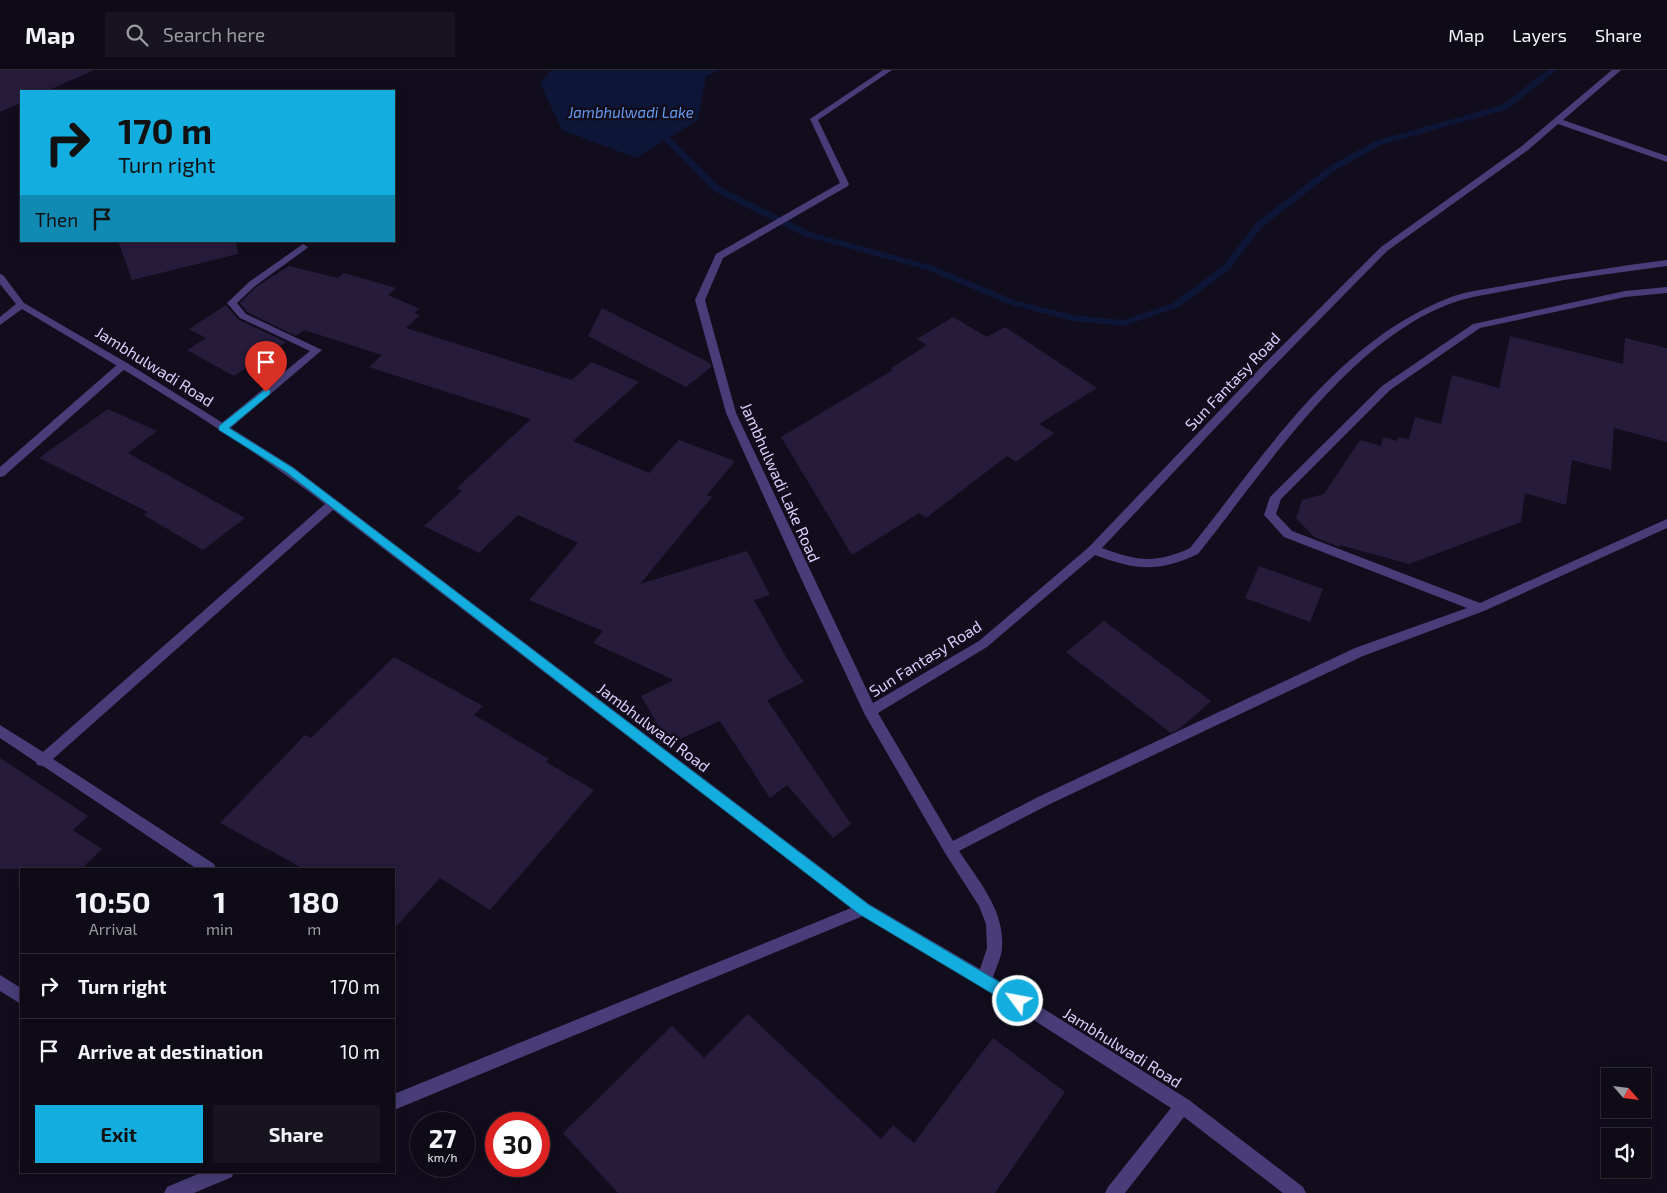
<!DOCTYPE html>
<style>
:root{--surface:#0e0a16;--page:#17131f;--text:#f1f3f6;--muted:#9b9aa1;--line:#2e2b35;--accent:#14ade0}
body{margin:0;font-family:"Exo 2",sans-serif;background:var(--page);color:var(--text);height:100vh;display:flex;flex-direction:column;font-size:19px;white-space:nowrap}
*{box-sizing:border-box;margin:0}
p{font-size:16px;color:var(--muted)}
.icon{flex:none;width:28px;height:28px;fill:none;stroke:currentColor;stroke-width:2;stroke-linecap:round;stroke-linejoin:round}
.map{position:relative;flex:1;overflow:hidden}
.details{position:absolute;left:20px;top:798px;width:375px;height:305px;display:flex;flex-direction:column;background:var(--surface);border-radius:0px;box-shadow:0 2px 12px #0003,0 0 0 1px var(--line)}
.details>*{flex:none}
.hud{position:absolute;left:20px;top:20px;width:375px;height:152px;border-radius:0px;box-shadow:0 2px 12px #0003,0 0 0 1px var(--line);background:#14ade0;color:#111;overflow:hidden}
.needle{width:32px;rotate:118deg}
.buttons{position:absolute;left:1601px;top:998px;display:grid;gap:10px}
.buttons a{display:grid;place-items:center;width:50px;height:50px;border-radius:0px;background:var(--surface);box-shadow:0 2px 12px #0003,0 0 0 1px var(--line);font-size:25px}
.speed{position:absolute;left:410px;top:1042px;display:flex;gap:10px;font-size:25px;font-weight:700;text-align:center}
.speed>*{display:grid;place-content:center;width:65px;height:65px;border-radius:50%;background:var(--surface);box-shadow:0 2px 12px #0003,0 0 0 1px var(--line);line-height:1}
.speed small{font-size:12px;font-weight:400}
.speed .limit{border:8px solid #d22;background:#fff;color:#111}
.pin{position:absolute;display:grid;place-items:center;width:42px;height:42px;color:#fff;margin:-51px -21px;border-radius:50% 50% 50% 0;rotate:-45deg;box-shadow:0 0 5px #0007}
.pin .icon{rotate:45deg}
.me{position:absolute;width:55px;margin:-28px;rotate:302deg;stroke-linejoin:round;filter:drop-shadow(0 0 4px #0008)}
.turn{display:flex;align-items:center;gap:18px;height:105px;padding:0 15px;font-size:22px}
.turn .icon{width:65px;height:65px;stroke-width:2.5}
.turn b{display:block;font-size:35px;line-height:42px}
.then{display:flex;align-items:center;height:48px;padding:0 15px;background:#0003;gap:10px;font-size:19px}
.eta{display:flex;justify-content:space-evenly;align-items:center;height:85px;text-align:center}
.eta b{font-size:30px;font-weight:700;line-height:35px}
.button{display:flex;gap:10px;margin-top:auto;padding:10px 15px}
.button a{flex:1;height:58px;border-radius:0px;background:var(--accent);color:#111;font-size:20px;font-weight:700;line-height:58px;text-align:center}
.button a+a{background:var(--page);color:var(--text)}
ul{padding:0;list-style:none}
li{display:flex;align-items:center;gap:15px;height:65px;padding:0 15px;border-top:1px solid var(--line)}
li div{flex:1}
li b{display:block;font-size:19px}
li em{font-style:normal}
header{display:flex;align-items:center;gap:30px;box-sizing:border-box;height:70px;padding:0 25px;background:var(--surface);border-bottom:1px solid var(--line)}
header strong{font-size:24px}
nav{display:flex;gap:28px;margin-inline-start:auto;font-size:18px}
.search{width:350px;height:45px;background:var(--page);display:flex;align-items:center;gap:12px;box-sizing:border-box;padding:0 18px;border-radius:0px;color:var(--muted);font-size:19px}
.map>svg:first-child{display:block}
.water{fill:#0d1637}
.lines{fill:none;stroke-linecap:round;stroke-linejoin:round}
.stream{fill:#0d1637;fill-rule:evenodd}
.building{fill:#271b3c}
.service{fill:#483d78;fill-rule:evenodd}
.minor{fill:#483d78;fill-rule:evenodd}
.route{fill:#14ade0;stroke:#0d7092}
.labels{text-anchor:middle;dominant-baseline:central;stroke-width:5;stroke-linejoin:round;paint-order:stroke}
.far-water-label{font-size:15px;font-style:italic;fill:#659bf1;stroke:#120d1d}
.street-label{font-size:16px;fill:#dacefb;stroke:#120d1d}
</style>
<header>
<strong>Map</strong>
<div class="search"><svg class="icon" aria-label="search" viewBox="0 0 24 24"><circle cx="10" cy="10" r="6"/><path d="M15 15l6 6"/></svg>Search here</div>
<nav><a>Map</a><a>Layers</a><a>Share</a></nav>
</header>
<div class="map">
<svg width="1667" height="1123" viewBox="0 0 1667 1123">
<rect width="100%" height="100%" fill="#120d1d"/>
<polygon class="water" points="552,0 720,0 706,6 698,50 636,88 562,60 540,13"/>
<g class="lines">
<polygon class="stream" points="1548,0 1557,0 1508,39 1381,75 1336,100 1263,156 1229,200 1179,237 1124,256 1073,251 1011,235 927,200 804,166 712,120 663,69 670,67 718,116 810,162 933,196 1017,231 1073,245 1123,250 1173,233 1223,196 1257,152 1330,96 1375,71 1502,35"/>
</g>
<g class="building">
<polygon points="0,0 94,0 47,21 21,21 21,33 0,42"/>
<polygon points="118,171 236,171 238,184 132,210"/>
<polygon points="289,196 338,208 344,203 396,218 388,225 420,239 414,243 420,245 406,258 572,310 592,292 639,312 573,371 649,403 679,370 735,391 707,425 712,427 640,514 747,481 770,525 754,530 786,587 804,612 767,630 851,754 833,768 787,715 770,728 720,651 669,674 641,626 674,610 593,573 603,561 529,530 578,473 518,445 479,483 424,456 462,421 457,418 531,349 369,297 382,285 304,260 296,266 247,242 240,233 256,217"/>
<polygon points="226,235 239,250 286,272 234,306 187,280 206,268 189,259"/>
<polygon points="602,238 710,293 711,297 686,317 588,266"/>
<polygon points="953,247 987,267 1005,257 1097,318 1039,354 1054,363 1016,392 1007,386 926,448 919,443 852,485 781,367 893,300 891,298 927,275 917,269"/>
<polygon points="1510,266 1623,294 1625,268 1667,278 1667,372 1614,358 1611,400 1572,390 1566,435 1525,423 1521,452 1409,494 1340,475 1339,477 1314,467 1296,448 1302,430 1324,424 1360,370 1381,376 1383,367 1397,371 1399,367 1409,369 1415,347 1441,354 1452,305 1499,318"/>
<polygon points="108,339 157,361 128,383 245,448 203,480 144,445 148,442 39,388"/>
<polygon points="1259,496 1323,519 1310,552 1245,528"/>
<polygon points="1104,551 1211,631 1179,659 1171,663 1066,582"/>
<polygon points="394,587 483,636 474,645 549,689 546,692 594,720 490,840 440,808 394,859 394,799 304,799 220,753 305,665 311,668"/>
<polygon points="0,688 88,746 73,760 102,779 81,799 0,799"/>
<polygon points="748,944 881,1069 893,1055 914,1073 993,968 1065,1022 995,1123 618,1123 563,1063 672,956 704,988"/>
</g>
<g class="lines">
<g class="service">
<polygon points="303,174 308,177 306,179 255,216 237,233 246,244 322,280 227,361 219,361 218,358 219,355 310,281 240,248 227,233 249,212"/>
<polygon points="123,292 127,293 127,297 4,406 0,407 0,397 119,293"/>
</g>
<g class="minor">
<path d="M883 0H892L818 50 849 114 848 116 723 188 705 230 736 343 873 633 979 571 1089 477 1264 294 1381 177 1522 76 1612 0H1621L1563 50 1667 86V92L1558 54 1528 80 1387 181 1272 298 1102 478C1137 491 1155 494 1190 478 1265 385 1335 272 1451 227 1467 221 1486 219 1503 216 1557 206 1612 197 1667 190V196L1564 210 1473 227C1360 252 1267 398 1198 484 1157 503 1136 500 1095 485L987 577 878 643 953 771 1038 727 1355 578 1467 538 1284 467 1264 445 1270 427 1382 316 1473 254 1625 221 1667 217V223L1625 227 1480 258 1390 320 1281 429 1276 444 1292 461 1480 533 1667 449V458L1484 541 1363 586 1048 735 959 781C978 810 1005 841 1002 877 1002 886 996 898 993 907L1189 1030 1303 1117 1306 1123H1283L1184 1047 1125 1123H1105L1108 1117 1171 1038 979 915 863 846 394 1040V1024L851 838 333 440 53 689 214 794 216 799H197L43 696 37 695 36 692 0 668V655L43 682 325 434C230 361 124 300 22 239L0 255V247L16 234 0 214V204L3 205 24 233 127 293 293 397 869 834 980 899 987 878 986 854 979 836 945 783 865 645 805 517 726 343 695 230 716 184 840 113 810 49Z"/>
<polygon points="0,905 21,918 21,934 0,921"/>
<polygon points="205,1101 234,1101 232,1107 194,1123 164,1123 167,1117"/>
</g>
</g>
<polygon class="route" points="266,319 270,320 270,324 229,358 293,398 869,835 1023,926 1025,931 1023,936 1018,938 1013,936 859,844 286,402 219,360 219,356"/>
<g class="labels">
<g class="far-water-label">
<text x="631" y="42">Jambhulwadi Lake</text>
</g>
<g class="street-label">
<text transform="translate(155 296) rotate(32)">Jambhulwadi Road</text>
<text transform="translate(1232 311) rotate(-46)">Sun Fantasy Road</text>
<text transform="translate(781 412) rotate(66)">Jambhulwadi Lake Road</text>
<text transform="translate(925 588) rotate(-32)">Sun Fantasy Road</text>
<text transform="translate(654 657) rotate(37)">Jambhulwadi Road</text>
<text transform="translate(1123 977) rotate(32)">Jambhulwadi Road</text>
</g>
</g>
</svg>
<div class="buttons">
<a><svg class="needle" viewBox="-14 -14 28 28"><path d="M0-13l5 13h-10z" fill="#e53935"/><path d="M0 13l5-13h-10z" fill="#9b9aa1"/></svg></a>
<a><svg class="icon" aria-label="sound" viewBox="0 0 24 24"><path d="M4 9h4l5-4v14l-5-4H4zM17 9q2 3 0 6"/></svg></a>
</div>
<div class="speed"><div>27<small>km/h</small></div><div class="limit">30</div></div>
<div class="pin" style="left:266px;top:322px;background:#d93025"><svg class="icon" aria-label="arrive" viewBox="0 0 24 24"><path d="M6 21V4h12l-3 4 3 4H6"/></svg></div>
<svg class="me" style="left:1018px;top:931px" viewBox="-20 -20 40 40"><circle r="17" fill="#14ade0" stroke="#fff" stroke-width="3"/><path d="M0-11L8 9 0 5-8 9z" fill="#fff"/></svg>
<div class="hud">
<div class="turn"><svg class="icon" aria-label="right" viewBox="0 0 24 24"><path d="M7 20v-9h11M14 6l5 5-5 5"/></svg><div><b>170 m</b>Turn right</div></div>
<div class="then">Then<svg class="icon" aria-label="arrive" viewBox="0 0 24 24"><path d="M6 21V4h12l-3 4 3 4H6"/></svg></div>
</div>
<section class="details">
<div class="eta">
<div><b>10:50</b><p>Arrival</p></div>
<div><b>1</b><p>min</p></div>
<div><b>180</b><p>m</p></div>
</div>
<ul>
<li><svg class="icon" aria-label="right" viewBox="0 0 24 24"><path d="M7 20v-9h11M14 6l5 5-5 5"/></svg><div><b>Turn right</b></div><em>170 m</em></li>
<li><svg class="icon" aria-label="arrive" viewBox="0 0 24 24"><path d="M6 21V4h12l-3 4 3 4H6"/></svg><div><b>Arrive at destination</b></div><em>10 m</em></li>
</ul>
<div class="button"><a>Exit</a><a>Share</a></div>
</section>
</div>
